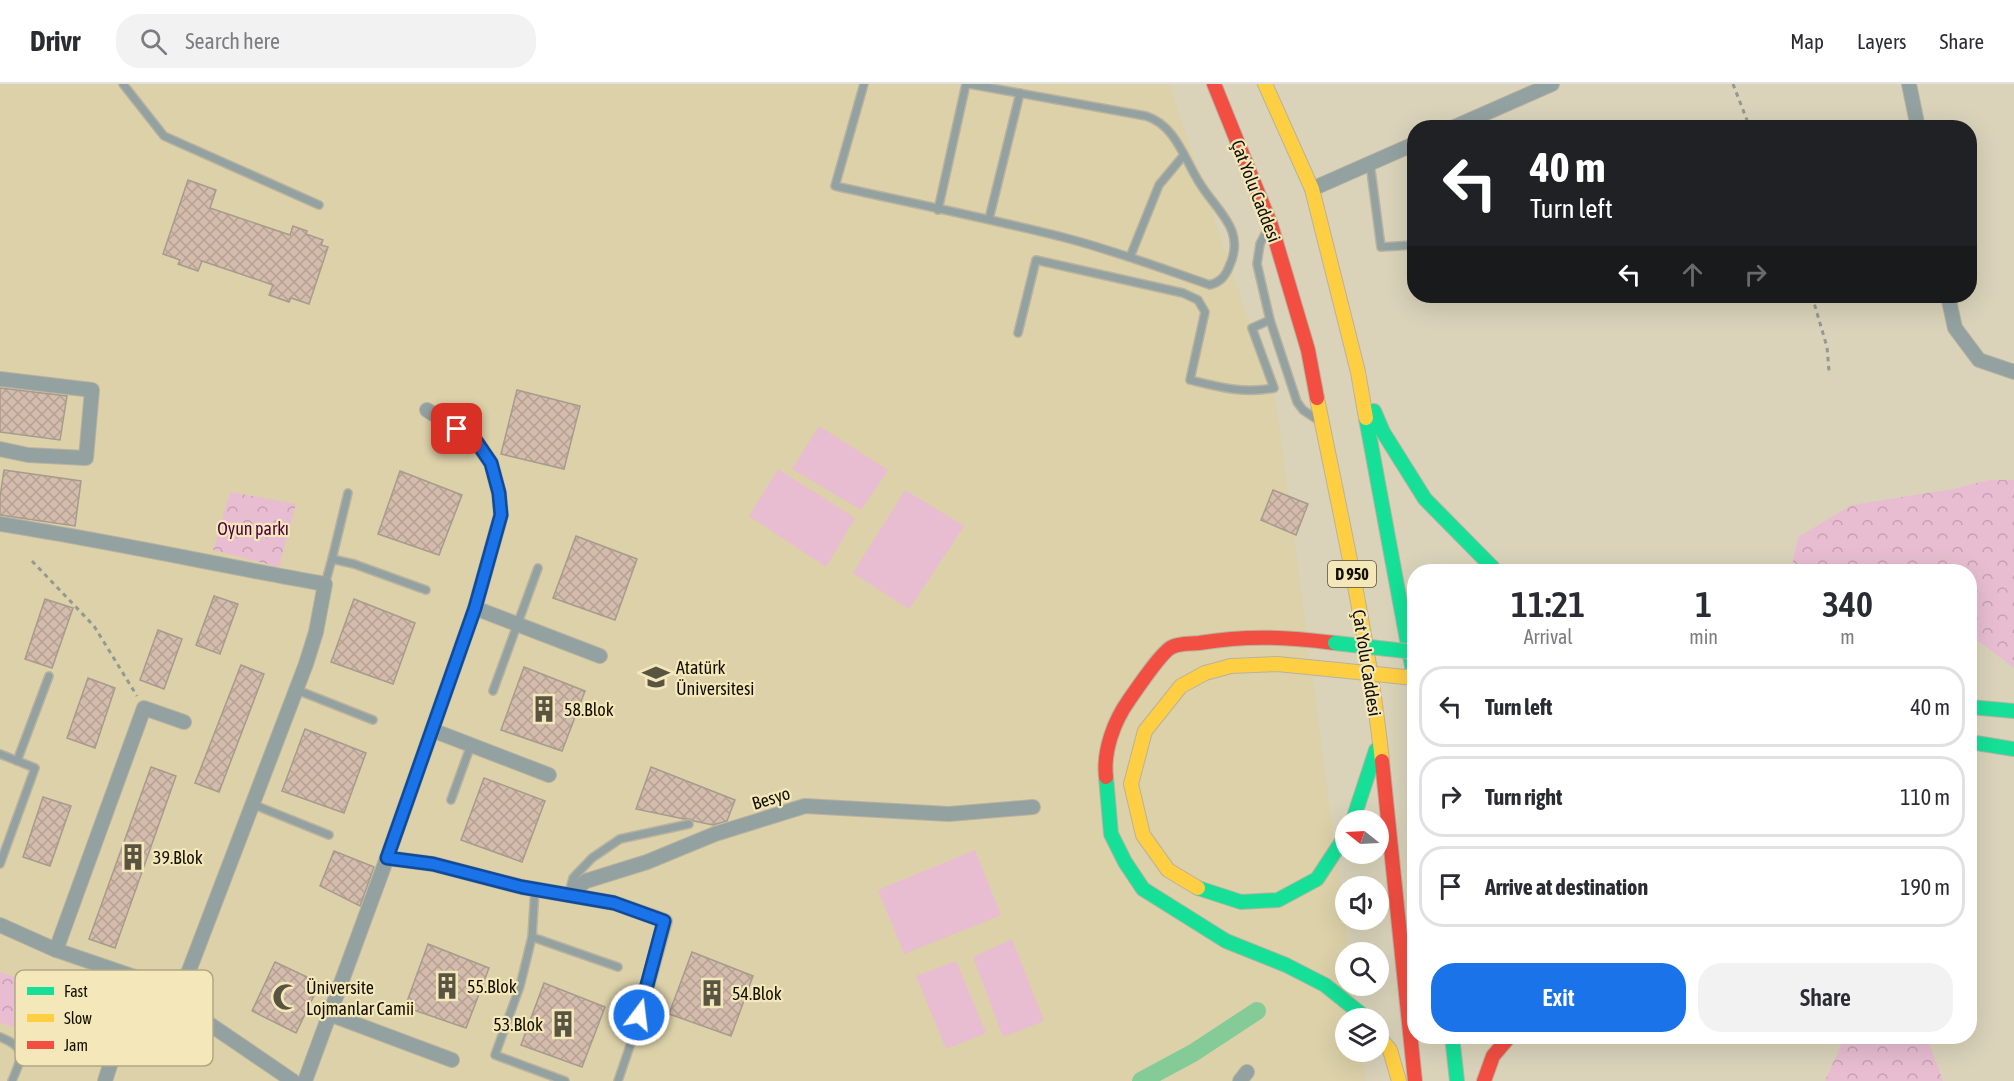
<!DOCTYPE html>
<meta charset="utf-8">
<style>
:root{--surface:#fff;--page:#f2f2f3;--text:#2b2b33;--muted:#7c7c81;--line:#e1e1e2;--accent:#1a73e8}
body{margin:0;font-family:"Asap Condensed",sans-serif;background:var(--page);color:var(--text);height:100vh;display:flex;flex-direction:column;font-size:22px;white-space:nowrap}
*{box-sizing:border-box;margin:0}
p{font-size:20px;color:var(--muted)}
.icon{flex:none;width:33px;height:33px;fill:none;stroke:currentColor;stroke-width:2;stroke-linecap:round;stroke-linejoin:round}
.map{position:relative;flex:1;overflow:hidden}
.panel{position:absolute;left:1407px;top:480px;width:570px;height:480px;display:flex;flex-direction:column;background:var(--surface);border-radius:24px;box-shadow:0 6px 24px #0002}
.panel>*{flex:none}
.banner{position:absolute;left:1407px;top:36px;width:570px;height:183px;border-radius:24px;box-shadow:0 6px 24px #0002;background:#202124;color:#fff;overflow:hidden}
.needle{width:39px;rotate:288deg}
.buttons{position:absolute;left:1335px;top:726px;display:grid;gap:12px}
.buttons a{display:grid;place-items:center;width:54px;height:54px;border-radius:50%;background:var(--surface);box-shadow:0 6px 24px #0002;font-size:30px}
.pin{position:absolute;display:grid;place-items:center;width:51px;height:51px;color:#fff;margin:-26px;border-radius:12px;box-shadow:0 3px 9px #0006}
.me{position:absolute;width:66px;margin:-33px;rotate:15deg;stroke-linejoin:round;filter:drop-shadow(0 0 4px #0008)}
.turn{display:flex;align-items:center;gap:21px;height:126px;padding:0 24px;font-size:27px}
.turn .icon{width:78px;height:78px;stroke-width:2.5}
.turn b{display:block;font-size:42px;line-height:51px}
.lanes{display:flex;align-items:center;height:57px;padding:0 24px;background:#0003;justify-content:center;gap:30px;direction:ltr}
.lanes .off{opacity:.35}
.eta{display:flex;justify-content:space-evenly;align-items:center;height:102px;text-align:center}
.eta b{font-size:36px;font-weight:600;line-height:42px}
.button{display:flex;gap:12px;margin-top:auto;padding:12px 24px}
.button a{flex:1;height:69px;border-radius:24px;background:var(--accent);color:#fff;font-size:24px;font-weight:600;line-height:69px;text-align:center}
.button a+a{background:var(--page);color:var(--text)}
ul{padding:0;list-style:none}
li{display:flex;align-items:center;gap:18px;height:81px;margin:0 12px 9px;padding:0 12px;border:3px solid var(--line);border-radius:24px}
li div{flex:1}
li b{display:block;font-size:22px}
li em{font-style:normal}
header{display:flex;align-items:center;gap:36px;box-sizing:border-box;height:84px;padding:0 30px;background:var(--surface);border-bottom:2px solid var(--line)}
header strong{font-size:28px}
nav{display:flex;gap:33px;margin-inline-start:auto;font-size:21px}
.search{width:420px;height:54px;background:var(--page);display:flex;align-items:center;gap:15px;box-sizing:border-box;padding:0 21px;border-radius:24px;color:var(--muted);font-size:22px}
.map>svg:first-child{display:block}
.built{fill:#dcd1a9}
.forest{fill:url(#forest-crowns)}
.pitch{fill:#e8bdd1}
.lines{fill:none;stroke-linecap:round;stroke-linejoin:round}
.canal{stroke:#85cb98;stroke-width:18}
.building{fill:url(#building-cross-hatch);stroke:#a79b8d;stroke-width:1.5}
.lane-casing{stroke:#b8b29f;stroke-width:10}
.street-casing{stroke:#b8b29f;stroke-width:16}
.fast-casing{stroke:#b8b29f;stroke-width:16}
.slow-casing{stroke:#b8b29f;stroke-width:16}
.jam-casing{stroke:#b8b29f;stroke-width:16}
.path{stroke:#929994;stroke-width:3;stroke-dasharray:4.5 4.5;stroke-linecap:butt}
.lane{stroke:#93a2a1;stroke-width:7}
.street{stroke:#93a2a1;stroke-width:14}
.fast{stroke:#16e098;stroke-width:14}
.slow{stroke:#ffcf43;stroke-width:14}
.jam{stroke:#f24e42;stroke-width:14}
.fast-bridge-casing{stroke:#b8b29f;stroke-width:16;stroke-linecap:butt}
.slow-bridge-casing{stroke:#b8b29f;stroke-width:16;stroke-linecap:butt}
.fast-bridge{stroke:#16e098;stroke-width:14}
.slow-bridge{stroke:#ffcf43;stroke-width:14}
.route-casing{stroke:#114b97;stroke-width:15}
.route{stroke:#1a73e8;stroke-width:10}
.labels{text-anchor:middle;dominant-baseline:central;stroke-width:4.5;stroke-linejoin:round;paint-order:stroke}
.shield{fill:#f4e8ba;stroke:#565038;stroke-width:1.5}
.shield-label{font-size:16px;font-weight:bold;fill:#130f01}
.street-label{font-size:18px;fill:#130f01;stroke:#f4e8ba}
.park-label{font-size:18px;fill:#4d0043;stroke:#f4e8ba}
.poi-label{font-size:18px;fill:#130f01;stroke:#f4e8ba;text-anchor:start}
.key{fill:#f4e8ba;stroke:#b0a782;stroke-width:1.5}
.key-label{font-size:16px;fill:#130f01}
</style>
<header>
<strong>Drivr</strong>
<div class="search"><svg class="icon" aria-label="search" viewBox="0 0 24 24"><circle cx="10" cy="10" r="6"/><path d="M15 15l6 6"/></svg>Search here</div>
<nav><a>Map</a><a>Layers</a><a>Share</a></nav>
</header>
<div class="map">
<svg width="2014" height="997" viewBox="0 0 2014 997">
<defs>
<pattern id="forest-crowns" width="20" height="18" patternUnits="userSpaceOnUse" patternTransform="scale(1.5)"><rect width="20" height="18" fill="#e8bdd1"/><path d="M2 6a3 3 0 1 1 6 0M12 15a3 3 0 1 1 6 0" fill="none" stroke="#c6a1b2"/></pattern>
<pattern id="building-cross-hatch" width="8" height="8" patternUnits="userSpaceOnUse" patternTransform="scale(1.5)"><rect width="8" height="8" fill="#d4bcac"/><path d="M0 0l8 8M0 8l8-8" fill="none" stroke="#b5a092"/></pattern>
</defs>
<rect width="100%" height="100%" fill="#dad3ba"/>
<polygon class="built" points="0,0 1169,0 1276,317 1349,868 1346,868 1346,902 1353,902 1357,934 1346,934 1346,968 1362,968 1366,997 0,997"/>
<g class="forest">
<polygon points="1989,396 2014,396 2014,584 1970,551 1970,488 1791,487 1798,453 1852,421 1953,405"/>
<polygon points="230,408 296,420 279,483 213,466"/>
<polygon points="0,888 74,912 61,957 0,939"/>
<polygon points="1845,952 1917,952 1928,956 1943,997 1825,997"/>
</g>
<g class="pitch">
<polygon points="819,342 888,386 861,426 792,385"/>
<polygon points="778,385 855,434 826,483 749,432"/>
<polygon points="905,406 964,442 909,525 853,489"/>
<polygon points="975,766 1001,831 904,870 878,806"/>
<polygon points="1012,855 1044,937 1003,953 973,873"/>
<polygon points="956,877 986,949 946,965 916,892"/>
</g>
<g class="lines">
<polyline class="canal" points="1141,997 1193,969 1257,927"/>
</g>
<g class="building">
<polygon points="188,96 216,106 210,124 290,151 293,142 307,147 306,150 323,156 321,161 328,163 309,220 291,214 289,218 269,211 273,201 202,177 198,187 178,180 180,176 163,170"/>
<polygon points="0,304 67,312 60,356 0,348"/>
<polygon points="517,306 580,322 564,385 501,370"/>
<polygon points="4,386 81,397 75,442 0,431 0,413"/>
<polygon points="400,387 462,411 439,471 378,450"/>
<polygon points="1273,406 1308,420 1296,451 1261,436"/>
<polygon points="576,452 637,475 615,536 553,514"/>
<polygon points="214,512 238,520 220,570 196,561"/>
<polygon points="45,515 73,524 52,584 25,575"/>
<polygon points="354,515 415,539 393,600 331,578"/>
<polygon points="158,546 182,555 164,605 140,596"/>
<polygon points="241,581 264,590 219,708 195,699"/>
<polygon points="524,583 585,607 562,667 501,646"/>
<polygon points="88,594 115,604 95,664 67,654"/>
<polygon points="305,645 366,669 344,729 282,707"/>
<polygon points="151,683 176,692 115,864 89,855"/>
<polygon points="651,683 735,716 727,737 713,741 694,737 690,735 684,735 636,725"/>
<polygon points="484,694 545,717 522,778 461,756"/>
<polygon points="43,713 71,722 50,782 23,773"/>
<polygon points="334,767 374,783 360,822 320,802"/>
<polygon points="428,860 489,884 466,944 405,923"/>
<polygon points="692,868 753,892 731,952 669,930"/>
<polygon points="275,878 320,899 296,949 252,927"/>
<polygon points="544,899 605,923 582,983 521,961"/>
</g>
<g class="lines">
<defs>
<g id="lane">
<polyline points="123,0 164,52 319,121"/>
<path d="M864 0 835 102C911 119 987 134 1062 153 1113 166 1161 184 1210 201 1220 198 1225 193 1229 183 1247 145 1216 127 1199 98 1184 74 1175 41 1146 32L969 0"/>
<polyline points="1370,79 1381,163 1414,161"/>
<polyline points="938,126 966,0"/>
<polyline points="989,135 1020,9"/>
<polyline points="1266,148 1260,160 1257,180 1270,236 1297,318 1303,326 1315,334"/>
<polyline points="1130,173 1159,101 1184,71"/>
<path d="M1018 249 1036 176 1183 209 1198 216 1205 228 1190 296C1219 303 1244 310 1274 304L1252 244 1270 236"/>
<polyline points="332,475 348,409"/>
<polyline points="325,500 332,475 354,480 426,506"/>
<polyline points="297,606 373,636"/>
<polyline points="493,607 538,484"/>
<polyline points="0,670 35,684 0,780"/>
<polyline points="17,677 49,592"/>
<polyline points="451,716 471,661"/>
<polyline points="252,720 329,751"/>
<polyline points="535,805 532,853 520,902 495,971 565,997"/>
<polyline points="569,809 573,794 592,774 620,755 689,740"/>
<polyline points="532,853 618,883"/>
<path d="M0 953C28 964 22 973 12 997"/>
<polyline points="618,997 633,953"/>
</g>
<g id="street">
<polyline points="1909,0 1918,44"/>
<polyline points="1452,44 1552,0"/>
<polyline points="1312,105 1414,60"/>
<polyline points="1948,212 1955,244 1979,276 2014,288"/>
<polyline points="0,295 92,306 86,374 28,371 0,365"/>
<path d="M0 440C109 457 217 481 325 500L316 548 306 580 177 918"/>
<polyline points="475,524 600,572"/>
<polyline points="432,646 549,691"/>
<polyline points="387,774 475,524 501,431 499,409 491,379 476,357 427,326"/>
<polyline points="569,810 586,797 647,778 715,750 805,722 949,730 1033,723"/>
<polyline points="0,841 56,866 138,894 177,918 293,997"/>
<polyline points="56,866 144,624 184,638"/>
<polyline points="329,930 452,976"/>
<polyline points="105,997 138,894"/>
<polyline points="305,997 387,774 433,780 522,803 614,819 665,837 633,953"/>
<polyline points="1240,997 1247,988"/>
</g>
<g id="fast">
<polyline points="1374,327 1383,348 1425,415 1497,488"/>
<polyline points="1366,334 1413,588"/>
<polyline points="1970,623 2014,627"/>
<polyline points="1970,658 2014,665"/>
<polyline points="1106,693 1111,750 1125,778 1143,805 1226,857 1286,881 1325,901 1366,934"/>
<polyline points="1353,736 1376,666"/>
<polyline points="1198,804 1241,818 1278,816 1317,795 1346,751"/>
<polyline points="1452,952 1457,997"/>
</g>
<g id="slow">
<polyline points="1265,0 1312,105 1358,288 1366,334"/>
<path d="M1317 314C1341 434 1369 555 1382 677"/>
<polyline points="1198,804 1168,786 1143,751 1131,700 1145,647 1181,602 1205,589 1231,582 1277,580 1338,586"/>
<polyline points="1378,952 1390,966 1399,997"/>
</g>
<g id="jam">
<polyline points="1214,0 1271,141 1308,266 1317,314"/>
<polyline points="1382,677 1415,997"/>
<path d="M1106 693C1103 667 1114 637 1129 616 1136 606 1162 567 1172 563 1179 559 1191 560 1199 559 1249 551 1285 553 1335 559"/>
<polyline points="1484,997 1493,972 1510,952"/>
</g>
</defs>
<use href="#lane" class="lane-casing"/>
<use href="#street" class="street-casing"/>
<use href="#fast" class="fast-casing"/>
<use href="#slow" class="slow-casing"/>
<use href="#jam" class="jam-casing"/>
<g class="path">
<polyline points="1733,0 1750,44"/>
<polyline points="1812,212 1827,263 1829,287"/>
<polyline points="32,477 94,542 137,612"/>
</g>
<use href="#lane" class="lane"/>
<use href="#street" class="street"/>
<use href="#fast" class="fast"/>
<use href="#slow" class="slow"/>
<use href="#jam" class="jam"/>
<defs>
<polyline id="fast-bridge" points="1335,559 1414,568"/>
<polyline id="slow-bridge" points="1338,586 1414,594"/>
</defs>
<use href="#fast-bridge" class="fast-bridge-casing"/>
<use href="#slow-bridge" class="slow-bridge-casing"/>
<use href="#fast-bridge" class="fast-bridge"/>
<use href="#slow-bridge" class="slow-bridge"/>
</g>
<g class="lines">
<defs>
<polyline id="route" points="457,345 476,357 491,379 499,409 501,431 475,524 387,774 433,780 522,803 614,819 664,837 639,931"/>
</defs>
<use href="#route" class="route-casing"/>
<use href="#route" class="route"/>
</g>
<defs>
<symbol id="university-bare" viewBox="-9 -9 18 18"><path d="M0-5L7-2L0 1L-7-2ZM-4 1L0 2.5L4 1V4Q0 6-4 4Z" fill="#595442" stroke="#f4e8ba" stroke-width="2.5" paint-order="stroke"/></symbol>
<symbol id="building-bare" viewBox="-9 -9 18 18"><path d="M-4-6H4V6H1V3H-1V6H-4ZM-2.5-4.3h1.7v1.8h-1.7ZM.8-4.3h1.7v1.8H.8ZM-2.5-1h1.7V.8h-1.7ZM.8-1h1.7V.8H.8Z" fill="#595442" stroke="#f4e8ba" stroke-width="2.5" paint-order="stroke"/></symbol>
<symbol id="mosque-bare" viewBox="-9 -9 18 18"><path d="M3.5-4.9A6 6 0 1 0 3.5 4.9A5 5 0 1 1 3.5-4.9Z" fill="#595442" stroke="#f4e8ba" stroke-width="2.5" paint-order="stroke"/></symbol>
</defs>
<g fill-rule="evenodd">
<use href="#university-bare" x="637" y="574" width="38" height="38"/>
<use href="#building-bare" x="525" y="606" width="38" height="38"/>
<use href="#building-bare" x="114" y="754" width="38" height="38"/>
<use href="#building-bare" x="428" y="883" width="38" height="38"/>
<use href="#building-bare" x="693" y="890" width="38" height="38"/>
<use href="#mosque-bare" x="267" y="894" width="38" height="38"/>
<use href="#building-bare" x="544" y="921" width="38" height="38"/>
</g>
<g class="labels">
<rect class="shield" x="1328" y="477" width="48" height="26" rx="4.5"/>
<g class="shield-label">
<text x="1352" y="490">D 950</text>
</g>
<g class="street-label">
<text transform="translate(1256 107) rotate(69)">Çat Yolu Caddesi</text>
<text transform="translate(1367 579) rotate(81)">Çat Yolu Caddesi</text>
<text transform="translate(771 714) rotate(-17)">Besyo</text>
</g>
<g class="park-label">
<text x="253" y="444">Oyun parkı</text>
</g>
<g class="poi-label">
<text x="676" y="583">Atatürk<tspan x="676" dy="21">Üniversitesi</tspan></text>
<text x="564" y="625">58.Blok</text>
<text x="153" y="773">39.Blok</text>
<text x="467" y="902">55.Blok</text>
<text x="306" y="903">Üniversite<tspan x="306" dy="21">Lojmanlar Camii</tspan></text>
<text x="732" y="909">54.Blok</text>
<text x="543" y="940" text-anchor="end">53.Blok</text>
</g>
</g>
<rect x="15" y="886" width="198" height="96" rx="9" class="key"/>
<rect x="27" y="903" width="27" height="8" fill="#16e098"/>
<rect x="27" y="930" width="27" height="8" fill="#ffcf43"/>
<rect x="27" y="957" width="27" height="8" fill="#f24e42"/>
<g class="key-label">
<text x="64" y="913">Fast</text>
<text x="64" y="940">Slow</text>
<text x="64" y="967">Jam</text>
</g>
</svg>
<div class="buttons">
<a><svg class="needle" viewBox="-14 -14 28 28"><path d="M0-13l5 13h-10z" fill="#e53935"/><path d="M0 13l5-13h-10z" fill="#7c7c81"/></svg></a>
<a><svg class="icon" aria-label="sound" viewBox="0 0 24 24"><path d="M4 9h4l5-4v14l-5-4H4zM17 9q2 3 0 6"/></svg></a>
<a><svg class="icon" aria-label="search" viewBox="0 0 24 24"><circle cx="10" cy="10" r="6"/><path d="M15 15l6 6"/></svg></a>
<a><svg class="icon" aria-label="layers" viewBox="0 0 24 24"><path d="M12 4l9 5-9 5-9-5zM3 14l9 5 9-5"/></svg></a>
</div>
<div class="pin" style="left:457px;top:345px;background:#d93025"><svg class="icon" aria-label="arrive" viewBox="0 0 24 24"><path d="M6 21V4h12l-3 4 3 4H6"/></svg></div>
<svg class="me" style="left:639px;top:931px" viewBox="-20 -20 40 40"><circle r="17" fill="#1a73e8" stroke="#fff" stroke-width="3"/><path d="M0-11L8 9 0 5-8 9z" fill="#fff"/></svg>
<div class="banner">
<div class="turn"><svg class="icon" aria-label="left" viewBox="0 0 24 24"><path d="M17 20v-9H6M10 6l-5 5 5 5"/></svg><div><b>40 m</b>Turn left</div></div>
<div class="lanes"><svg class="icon" aria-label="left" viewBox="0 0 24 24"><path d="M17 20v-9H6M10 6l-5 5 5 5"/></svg><svg class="icon off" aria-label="ahead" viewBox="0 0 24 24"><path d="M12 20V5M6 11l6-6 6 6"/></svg><svg class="icon off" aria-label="right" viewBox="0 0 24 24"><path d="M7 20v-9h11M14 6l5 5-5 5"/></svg></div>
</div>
<section class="panel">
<div class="eta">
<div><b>11:21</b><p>Arrival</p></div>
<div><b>1</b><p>min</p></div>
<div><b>340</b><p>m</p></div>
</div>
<ul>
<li><svg class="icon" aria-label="left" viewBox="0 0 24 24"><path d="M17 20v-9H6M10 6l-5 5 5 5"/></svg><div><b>Turn left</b></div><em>40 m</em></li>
<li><svg class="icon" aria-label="right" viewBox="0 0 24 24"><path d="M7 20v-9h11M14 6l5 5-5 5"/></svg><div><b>Turn right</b></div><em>110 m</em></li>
<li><svg class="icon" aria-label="arrive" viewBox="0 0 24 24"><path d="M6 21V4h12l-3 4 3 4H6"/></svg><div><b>Arrive at destination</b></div><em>190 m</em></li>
</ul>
<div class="button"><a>Exit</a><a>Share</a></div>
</section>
</div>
